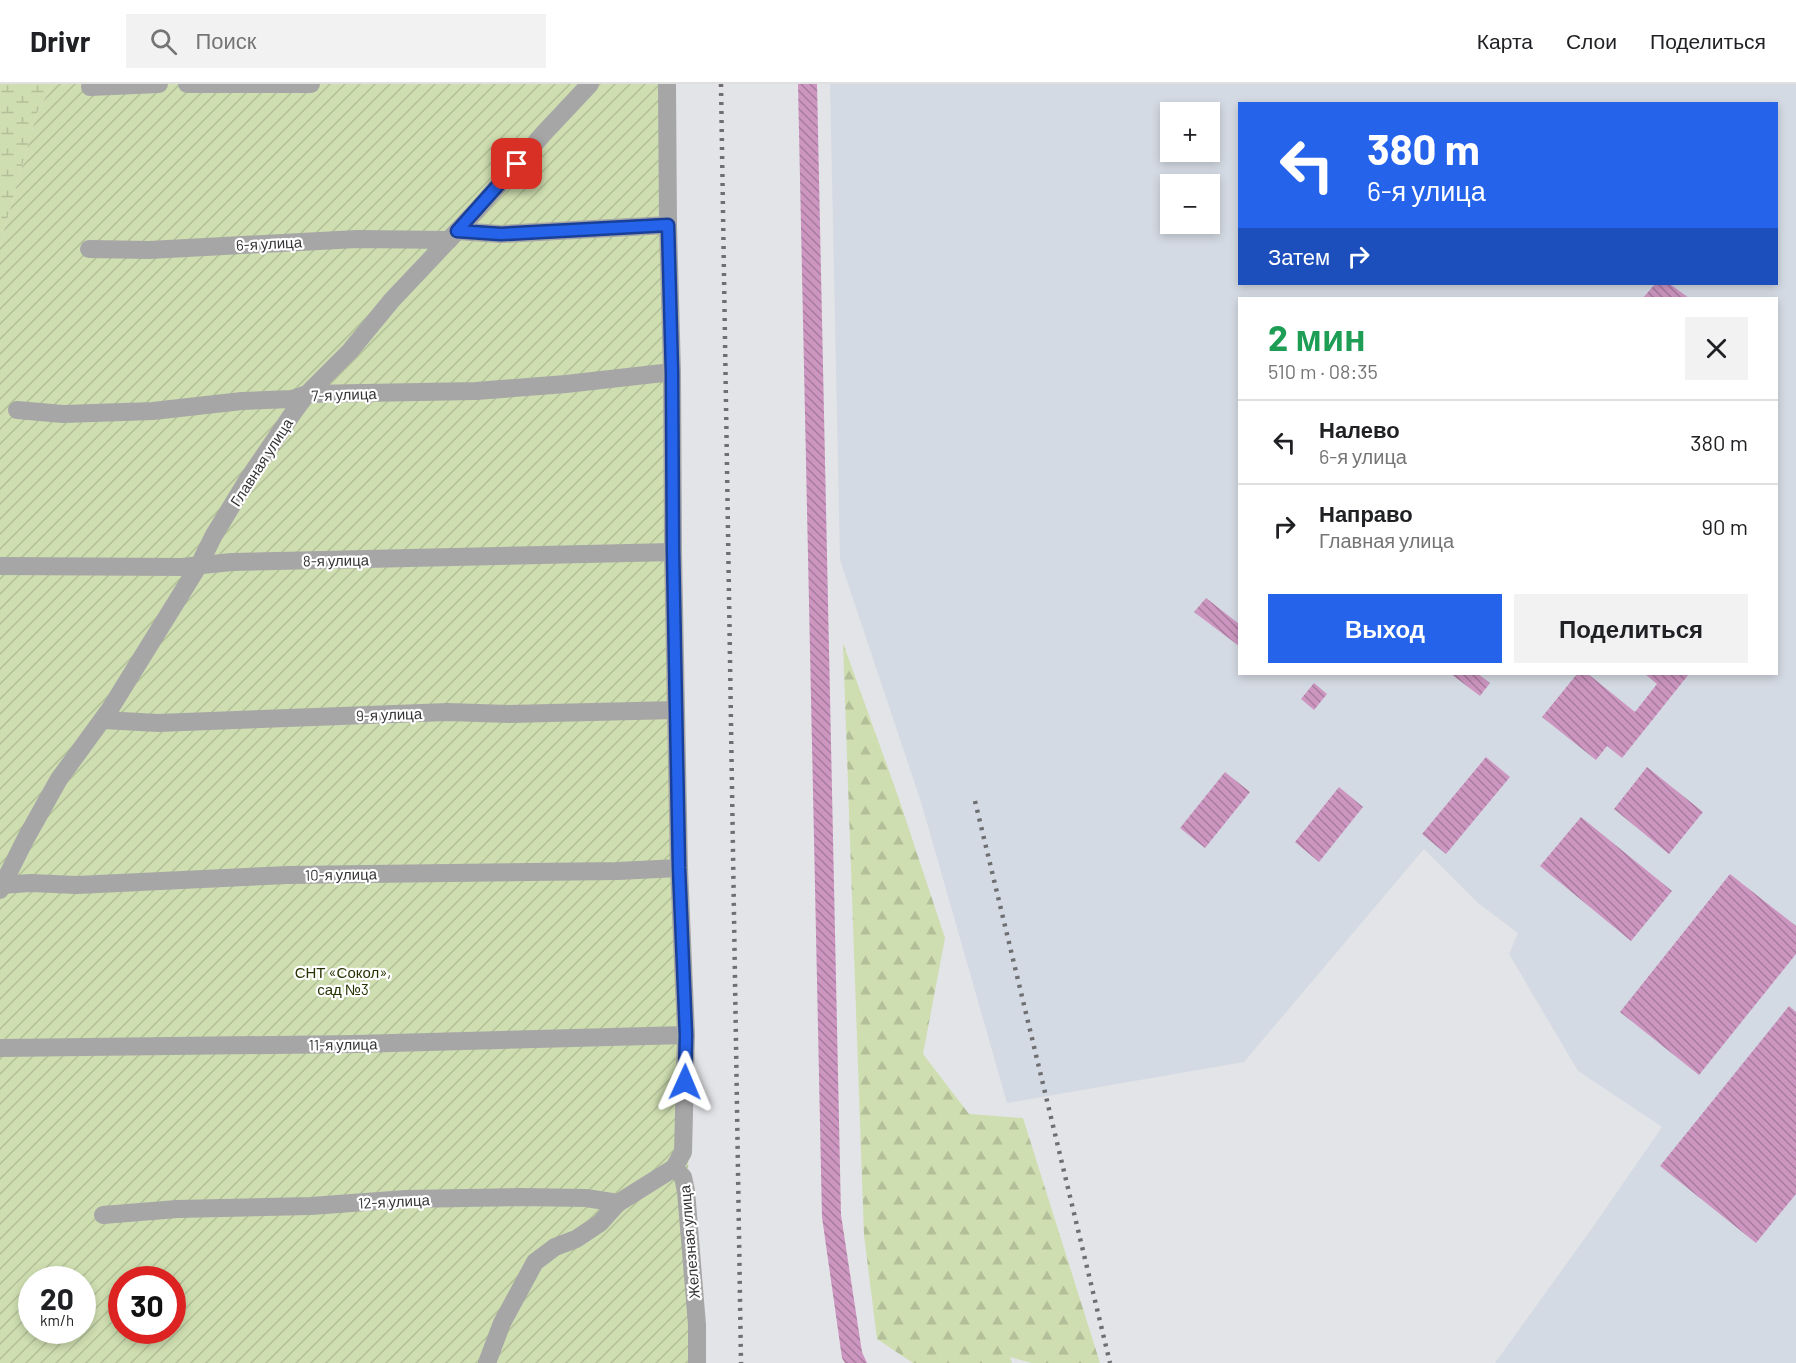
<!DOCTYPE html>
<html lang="ru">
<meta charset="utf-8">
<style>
:root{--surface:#fff;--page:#f2f2f2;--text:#202124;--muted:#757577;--line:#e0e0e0;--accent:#2563eb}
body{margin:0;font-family:Barlow,sans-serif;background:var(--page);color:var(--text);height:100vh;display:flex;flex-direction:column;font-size:22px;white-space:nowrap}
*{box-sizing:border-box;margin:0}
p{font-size:20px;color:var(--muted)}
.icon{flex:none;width:33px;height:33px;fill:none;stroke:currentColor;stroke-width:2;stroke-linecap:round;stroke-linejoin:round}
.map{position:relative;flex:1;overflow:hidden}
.side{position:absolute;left:1238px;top:213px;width:540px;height:378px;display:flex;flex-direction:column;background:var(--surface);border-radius:0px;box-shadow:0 3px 9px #0003}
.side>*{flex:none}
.guide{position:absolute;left:1238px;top:18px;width:540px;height:183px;border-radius:0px;box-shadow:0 3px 9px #0003;background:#2563eb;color:#fff;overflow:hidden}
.fabs{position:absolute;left:1160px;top:18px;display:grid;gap:12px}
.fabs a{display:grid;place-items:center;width:60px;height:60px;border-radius:0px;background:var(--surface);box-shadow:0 3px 9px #0003;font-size:30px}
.speed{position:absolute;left:18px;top:1182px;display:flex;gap:12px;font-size:30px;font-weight:700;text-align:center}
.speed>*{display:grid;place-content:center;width:78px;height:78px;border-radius:50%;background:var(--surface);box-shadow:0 3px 9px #0003;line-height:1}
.speed small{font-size:15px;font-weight:400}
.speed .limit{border:9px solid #d22;background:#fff;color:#111}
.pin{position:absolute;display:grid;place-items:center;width:51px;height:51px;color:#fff;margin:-26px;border-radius:12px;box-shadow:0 3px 9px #0006}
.me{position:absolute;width:66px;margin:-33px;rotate:1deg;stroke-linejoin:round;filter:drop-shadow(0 0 4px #0008)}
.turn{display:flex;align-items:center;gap:21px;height:126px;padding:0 30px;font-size:27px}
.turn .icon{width:78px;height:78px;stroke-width:2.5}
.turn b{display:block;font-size:42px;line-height:51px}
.then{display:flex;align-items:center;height:57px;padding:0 30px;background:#0003;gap:12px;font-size:22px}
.round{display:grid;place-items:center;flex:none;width:63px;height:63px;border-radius:0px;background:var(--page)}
.headline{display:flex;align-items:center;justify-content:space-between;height:102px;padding:0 30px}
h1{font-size:36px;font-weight:700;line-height:45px;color:#1e9e55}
.action{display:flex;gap:12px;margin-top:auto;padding:12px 30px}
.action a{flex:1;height:69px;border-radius:0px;background:var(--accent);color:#fff;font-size:24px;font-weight:700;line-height:69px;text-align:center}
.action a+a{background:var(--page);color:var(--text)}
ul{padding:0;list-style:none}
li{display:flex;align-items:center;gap:18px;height:84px;padding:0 30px;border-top:2px solid var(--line)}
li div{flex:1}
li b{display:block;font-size:22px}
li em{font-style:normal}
header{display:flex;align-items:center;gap:36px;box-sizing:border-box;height:84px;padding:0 30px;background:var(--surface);border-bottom:2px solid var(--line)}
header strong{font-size:28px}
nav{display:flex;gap:33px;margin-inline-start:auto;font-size:21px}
.search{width:420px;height:54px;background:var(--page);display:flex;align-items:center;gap:15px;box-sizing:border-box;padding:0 21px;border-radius:0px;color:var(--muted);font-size:22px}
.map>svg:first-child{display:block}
.built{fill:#d4dae3;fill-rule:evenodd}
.forest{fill:url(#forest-firs)}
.wetland{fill:url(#wetland-marsh)}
.garden{fill:url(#garden-furrows);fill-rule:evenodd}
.building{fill:url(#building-back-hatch)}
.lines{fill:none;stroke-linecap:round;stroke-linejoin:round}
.minor{stroke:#a7a6a7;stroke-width:18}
.rail{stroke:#6f6f72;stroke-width:4.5;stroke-dasharray:3 6;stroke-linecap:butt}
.route-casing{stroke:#184099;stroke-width:15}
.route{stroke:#2563eb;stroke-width:10}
.labels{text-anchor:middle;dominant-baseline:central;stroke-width:4.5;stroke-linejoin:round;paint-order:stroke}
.street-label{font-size:15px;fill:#343436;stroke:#fff}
.park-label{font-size:15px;fill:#273404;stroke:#fff}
</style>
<header>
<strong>Drivr</strong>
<div class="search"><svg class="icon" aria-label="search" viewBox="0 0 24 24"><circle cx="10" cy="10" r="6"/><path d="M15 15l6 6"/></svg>Поиск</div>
<nav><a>Карта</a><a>Слои</a><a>Поделиться</a></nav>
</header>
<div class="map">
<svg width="1796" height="1279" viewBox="0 0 1796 1279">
<defs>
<pattern id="forest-firs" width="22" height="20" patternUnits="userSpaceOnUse" patternTransform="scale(1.5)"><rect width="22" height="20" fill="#cedeb0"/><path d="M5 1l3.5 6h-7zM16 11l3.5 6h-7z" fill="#b2bf98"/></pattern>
<pattern id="wetland-marsh" width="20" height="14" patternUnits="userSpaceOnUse" patternTransform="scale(1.5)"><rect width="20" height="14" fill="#cedeb0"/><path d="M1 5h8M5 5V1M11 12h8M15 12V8" fill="none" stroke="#b2bf98"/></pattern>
<pattern id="garden-furrows" width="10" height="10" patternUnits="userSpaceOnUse" patternTransform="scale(1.5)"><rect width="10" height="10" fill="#cedeb0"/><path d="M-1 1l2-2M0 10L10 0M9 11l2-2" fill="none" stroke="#b2bf98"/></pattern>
<pattern id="building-back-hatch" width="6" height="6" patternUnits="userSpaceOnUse" patternTransform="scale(1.5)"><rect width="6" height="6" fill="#cd96c1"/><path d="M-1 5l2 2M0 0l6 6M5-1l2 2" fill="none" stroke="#a77b9e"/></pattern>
</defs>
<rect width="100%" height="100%" fill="#e3e4e7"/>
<path class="built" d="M830 0H1796V1279H1495L1590 1147 1662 1043 1578 987 1509 870 1518 849 1478 819 1424 765 1244 978 1007 1019 921 718 840 476ZM1239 20H1776V200H1239ZM1170 28H1209V68H1170ZM1170 100H1209V140H1170ZM1239 214H1776V590H1239Z"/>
<polygon class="forest" points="843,559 899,715 945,854 923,970 969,1030 1023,1034 1100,1279 1032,1279 1010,1273 1012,1279 913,1279 877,1255 864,1151"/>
<polygon class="wetland" points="0,0 53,0 37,29 0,161"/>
<path class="garden" d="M53 0H673L691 1279H0V161L37 29ZM32 1196H82V1246H32ZM122 1196H172V1246H122Z"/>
<g class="building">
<polygon points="798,0 817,0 841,1131 862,1268 867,1279 845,1279 842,1274 822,1133"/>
<polygon points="1655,200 1670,200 1689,214 1643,214"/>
<polygon points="1206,514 1239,540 1239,562 1194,528"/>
<polygon points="1451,590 1478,590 1490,599 1480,612"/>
<polygon points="1577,590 1588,590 1635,628 1657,600 1645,590 1689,590 1622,674 1607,662 1596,676 1542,633"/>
<polygon points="1314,599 1327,610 1314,626 1301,615"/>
<polygon points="1486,673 1510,693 1446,770 1422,750"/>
<polygon points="1647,683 1703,728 1669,770 1614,725"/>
<polygon points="1225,688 1250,708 1205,764 1180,744"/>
<polygon points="1339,703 1363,723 1319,778 1295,758"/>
<polygon points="1581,733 1672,807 1631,857 1540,782"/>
<polygon points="1730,790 1796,842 1796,870 1699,991 1620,928"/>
<polygon points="1789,922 1796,928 1796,1110 1756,1159 1660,1082"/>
</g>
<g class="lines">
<g class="minor">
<polyline points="187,0 311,0"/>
<polyline points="667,0 668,141 672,288 673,468 679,784 686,951 683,1068 674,1084 683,1093 686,1107 697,1241 697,1279"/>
<polyline points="90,3 159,0"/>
<polyline points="457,147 501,150 668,141"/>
<polyline points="89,165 149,166 357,155 449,156"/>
<polyline points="17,326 63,330 153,327 242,317 292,315 307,310 476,307 566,300 672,288"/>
<polyline points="0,482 182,483 232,478 673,468"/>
<polyline points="103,636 158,639 448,628 509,630 676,626"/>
<polyline points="2,801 30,799 77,801 288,791 618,787 679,784"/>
<polyline points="0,806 26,754 59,695 110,625 199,481 214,451 248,395 293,329 307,310 350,267 392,216 477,126 544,49 590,0"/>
<polyline points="0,964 356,960 686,951"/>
<polyline points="103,1131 177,1125 311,1122 406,1115 521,1113 586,1114 618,1119 674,1084"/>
<polyline points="487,1279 502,1239 535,1178 555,1163 576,1155 600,1139 618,1119"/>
</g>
<g class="rail">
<polyline points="721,0 741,1279"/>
<polyline points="975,717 1110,1279"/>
</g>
</g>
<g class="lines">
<defs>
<polyline id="route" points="517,80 457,147 501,150 668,141 672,288 673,468 679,784 686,951 685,998"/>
</defs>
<use href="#route" class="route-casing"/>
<use href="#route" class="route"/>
</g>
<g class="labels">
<g class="street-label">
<text transform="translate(269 159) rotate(-3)">6-я улица</text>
<text transform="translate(344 310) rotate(-2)">7-я улица</text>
<text transform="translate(261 378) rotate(-57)">Главная улица</text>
<text transform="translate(336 476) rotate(-1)">8-я улица</text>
<text transform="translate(389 630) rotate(-2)">9-я улица</text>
<text transform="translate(341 790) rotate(-1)">10-я улица</text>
<text transform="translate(343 960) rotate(-1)">11-я улица</text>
<text transform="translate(394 1117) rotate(-3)">12-я улица</text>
<text transform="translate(689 1158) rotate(-95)">Железная улица</text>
</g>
<g class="park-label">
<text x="343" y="888">СНТ «Сокол»,<tspan x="343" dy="17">сад №3</tspan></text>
</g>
</g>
</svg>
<div class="fabs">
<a>+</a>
<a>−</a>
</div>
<div class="speed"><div>20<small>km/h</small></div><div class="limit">30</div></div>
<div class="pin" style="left:517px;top:80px;background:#d93025"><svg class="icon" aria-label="arrive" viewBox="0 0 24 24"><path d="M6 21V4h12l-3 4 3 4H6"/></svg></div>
<svg class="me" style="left:685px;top:998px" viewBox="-20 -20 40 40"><path d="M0-17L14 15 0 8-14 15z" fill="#2563eb" stroke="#fff" stroke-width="4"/></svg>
<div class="guide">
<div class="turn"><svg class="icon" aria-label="left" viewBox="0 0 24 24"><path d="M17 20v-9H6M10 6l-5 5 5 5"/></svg><div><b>380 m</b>6-я улица</div></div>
<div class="then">Затем<svg class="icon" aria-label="right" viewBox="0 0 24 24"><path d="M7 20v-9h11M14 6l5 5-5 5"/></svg></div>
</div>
<section class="side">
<div class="headline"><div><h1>2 мин</h1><p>510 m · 08:35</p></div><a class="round"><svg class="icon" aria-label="close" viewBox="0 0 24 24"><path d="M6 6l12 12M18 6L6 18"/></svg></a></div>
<ul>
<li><svg class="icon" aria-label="left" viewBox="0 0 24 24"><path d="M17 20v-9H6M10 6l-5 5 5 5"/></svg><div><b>Налево</b><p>6-я улица</p></div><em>380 m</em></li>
<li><svg class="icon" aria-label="right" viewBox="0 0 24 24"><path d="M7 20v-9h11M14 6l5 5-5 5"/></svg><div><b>Направо</b><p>Главная улица</p></div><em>90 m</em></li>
</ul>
<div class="action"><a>Выход</a><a>Поделиться</a></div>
</section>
</div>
